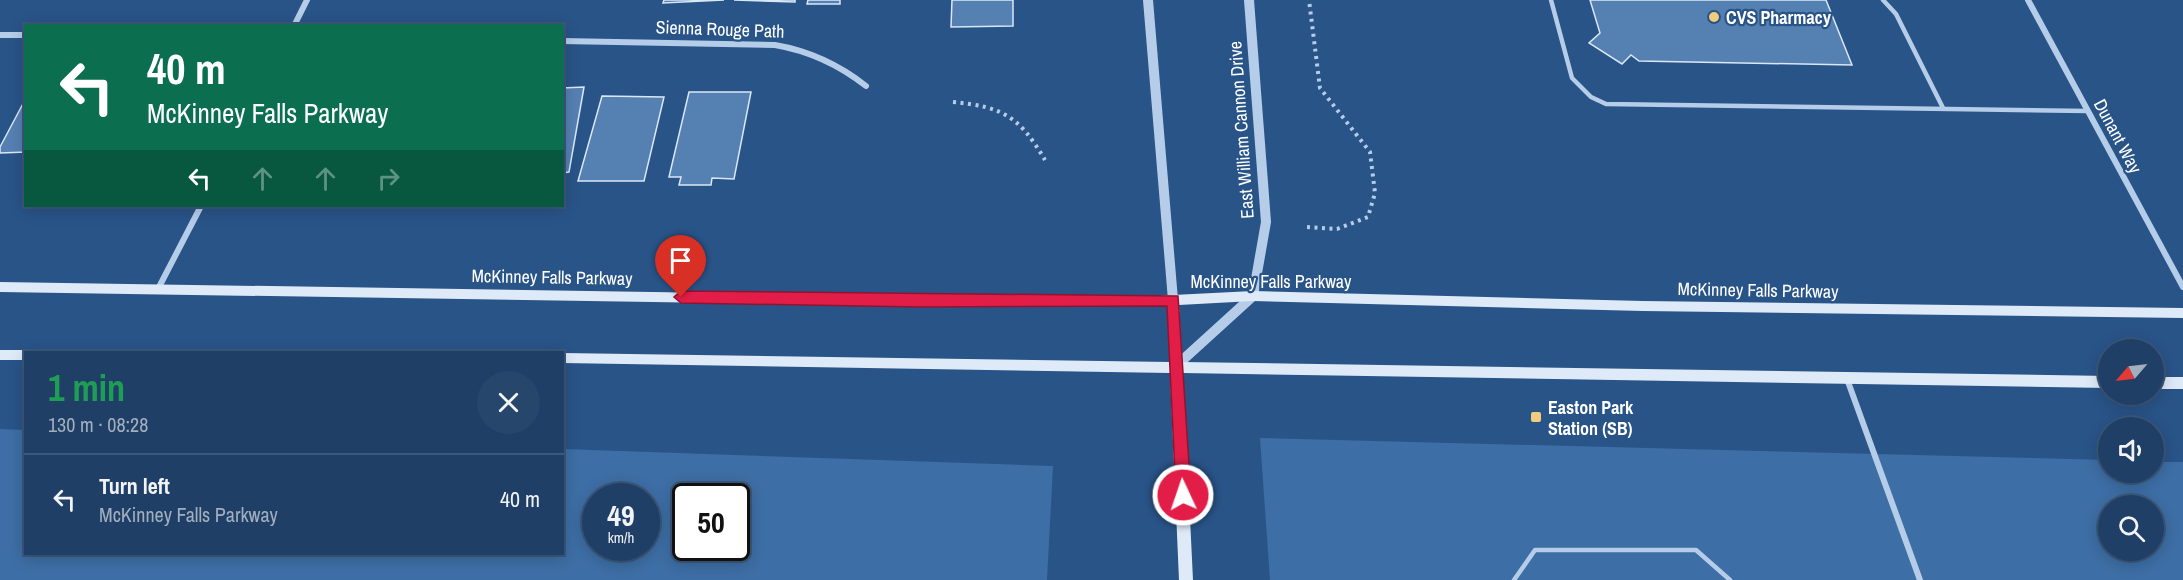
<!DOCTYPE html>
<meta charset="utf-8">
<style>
:root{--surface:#1f3f66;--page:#27466c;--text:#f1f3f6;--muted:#a1afbf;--line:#3c587a}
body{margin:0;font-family:"Archivo Narrow",sans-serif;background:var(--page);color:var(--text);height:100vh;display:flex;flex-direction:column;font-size:22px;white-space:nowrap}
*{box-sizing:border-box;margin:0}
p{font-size:20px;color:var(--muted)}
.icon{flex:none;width:33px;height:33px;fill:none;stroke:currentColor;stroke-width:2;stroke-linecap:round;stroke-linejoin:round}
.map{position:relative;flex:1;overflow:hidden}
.panel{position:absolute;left:24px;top:351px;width:540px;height:204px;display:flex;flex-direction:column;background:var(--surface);border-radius:0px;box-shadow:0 3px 15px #0003,0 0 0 2px var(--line)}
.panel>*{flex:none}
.top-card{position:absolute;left:24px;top:24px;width:540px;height:183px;border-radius:0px;box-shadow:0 3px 15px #0003,0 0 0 2px var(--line);background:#0b6e4f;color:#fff;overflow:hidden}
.needle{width:39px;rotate:242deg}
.buttons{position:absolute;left:2098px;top:339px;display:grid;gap:12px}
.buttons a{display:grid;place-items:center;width:66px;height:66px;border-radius:50%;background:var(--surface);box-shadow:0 3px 15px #0003,0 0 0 2px var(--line);font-size:30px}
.speed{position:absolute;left:582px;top:483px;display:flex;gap:12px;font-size:30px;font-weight:700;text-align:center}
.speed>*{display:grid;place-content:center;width:78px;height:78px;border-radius:50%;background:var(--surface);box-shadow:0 3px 15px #0003,0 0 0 2px var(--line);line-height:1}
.speed small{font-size:15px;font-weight:400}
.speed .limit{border:3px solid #111;border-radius:9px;background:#fff;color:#111}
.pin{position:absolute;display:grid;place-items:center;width:51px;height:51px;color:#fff;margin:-62px -26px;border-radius:50% 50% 50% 0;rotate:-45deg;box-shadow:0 0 6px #0007}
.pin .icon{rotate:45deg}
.me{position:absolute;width:66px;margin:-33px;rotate:357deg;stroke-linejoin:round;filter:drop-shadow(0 0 4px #0008)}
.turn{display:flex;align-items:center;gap:21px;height:126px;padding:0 24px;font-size:27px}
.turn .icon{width:78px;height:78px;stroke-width:2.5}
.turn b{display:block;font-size:42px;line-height:51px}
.lanes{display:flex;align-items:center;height:57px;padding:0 24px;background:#0003;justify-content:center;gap:30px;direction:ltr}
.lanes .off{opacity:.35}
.round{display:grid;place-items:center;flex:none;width:63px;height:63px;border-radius:32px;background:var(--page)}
.head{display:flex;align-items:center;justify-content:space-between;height:102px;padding:0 24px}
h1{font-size:36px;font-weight:700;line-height:45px;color:#1e9e55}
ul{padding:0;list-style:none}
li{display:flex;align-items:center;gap:18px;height:90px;padding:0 24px;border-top:2px solid var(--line)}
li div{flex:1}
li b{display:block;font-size:22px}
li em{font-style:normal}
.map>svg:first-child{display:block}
.green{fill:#3d6ea5;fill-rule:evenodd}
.building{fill:#5580b2;stroke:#d9e7f7;stroke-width:1.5}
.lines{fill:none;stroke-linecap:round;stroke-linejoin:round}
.path{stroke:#b5cde9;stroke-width:4;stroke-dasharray:3 4.5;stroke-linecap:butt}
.service{stroke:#b5cde9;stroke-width:4.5}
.minor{stroke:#b5cde9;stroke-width:6}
.tertiary{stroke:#b5cde9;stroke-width:10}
.secondary{fill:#dfeaf8;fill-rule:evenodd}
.route{fill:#e11d48;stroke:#92132f;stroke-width:1.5}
.poi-dot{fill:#f0cc7c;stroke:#295488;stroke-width:2}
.labels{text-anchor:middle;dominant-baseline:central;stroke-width:4.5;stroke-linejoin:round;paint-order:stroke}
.poi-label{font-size:18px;font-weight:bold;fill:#fff;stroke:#295488;text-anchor:start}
.street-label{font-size:18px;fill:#fff;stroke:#295488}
</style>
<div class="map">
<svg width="2183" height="580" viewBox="0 0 2183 580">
<rect width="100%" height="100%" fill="#295488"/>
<g class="green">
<path d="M0 429 25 430 26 554H562L563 449 1053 466 1047 580H0ZM596 496H646V548H596ZM686 496H736V548H686Z"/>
<path d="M1260 438 2109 460V472H2154V462H2183V580H1270ZM2109 506H2154V550H2109Z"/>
</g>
<g class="building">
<polygon points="664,0 724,0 663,3"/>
<polygon points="734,0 795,0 795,2"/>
<polygon points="808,0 840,0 840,4 807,4"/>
<polygon points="952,0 1013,0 1013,26 951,27"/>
<polygon points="1590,0 1826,0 1852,65 1639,61 1631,55 1622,64 1589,43 1600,33"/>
<polygon points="584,87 569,172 562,173 562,88"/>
<polygon points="689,92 751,92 734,179 712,178 711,185 679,185 681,177 669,177"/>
<polygon points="602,96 664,97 644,181 578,181"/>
<polygon points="26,98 26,152 0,153 0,147"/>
</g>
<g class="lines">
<g class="path">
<path d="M953 102C1003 107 1019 116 1045 160"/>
<polyline points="1307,227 1337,229 1368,217 1375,193 1370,152 1320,88 1309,0"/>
</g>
<g class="service">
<polyline points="1551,0 1572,78 1591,97 1606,104 2088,111"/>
<polyline points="1883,0 1896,14 1943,108"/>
<polyline points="1514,580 1535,550 1696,550 1730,580"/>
</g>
<g class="minor">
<polyline points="2028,0 2183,287"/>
<polyline points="294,26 307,0"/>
<polyline points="0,35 26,35"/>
<path d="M562 41 775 45C810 51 838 64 866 86"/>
<polyline points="158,289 201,206"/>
<polyline points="1847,379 1920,580"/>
</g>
<g class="tertiary">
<polyline points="1148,0 1173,300"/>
<polyline points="1176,366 1253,296 1266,222 1249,0"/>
</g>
<g class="secondary">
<polygon points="0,282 919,296 1173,295 1253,291 1643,301 2183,308 2183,318 1643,311 1253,301 1179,305 1182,362 2109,376 2109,388 1183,373 1193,580 1179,580 1170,373 562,363 562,353 1170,362 1167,305 919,306 0,292"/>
<polygon points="0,350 26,350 31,352 26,352 26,360 0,360"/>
<rect x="2154" y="377" width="29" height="12"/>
</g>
</g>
<polygon class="route" points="681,291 1178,296 1191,495 1188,500 1183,502 1178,500 1176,495 1167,306 919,307 681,303 674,297"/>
<g class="poi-dot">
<circle cx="1714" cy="17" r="6"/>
<rect x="1530" y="411" width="12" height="12" rx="3"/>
</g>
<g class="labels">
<g class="poi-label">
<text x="1726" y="17">CVS Pharmacy</text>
<text x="1548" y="407">Easton Park<tspan x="1548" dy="21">Station (SB)</tspan></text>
</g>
<g class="street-label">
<text transform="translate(720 29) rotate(2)">Sienna Rouge Path</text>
<text transform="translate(1241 130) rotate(-94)">East William Cannon Drive</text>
<text transform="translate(2118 136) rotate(62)">Dunant Way</text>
<text transform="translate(552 277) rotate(1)">McKinney Falls Parkway</text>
<text x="1271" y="281">McKinney Falls Parkway</text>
<text transform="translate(1758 290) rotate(1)">McKinney Falls Parkway</text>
</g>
</g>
</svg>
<div class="buttons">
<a><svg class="needle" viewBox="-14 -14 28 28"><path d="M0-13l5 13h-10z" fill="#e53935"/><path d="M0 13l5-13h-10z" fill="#a1afbf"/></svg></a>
<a><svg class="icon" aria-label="sound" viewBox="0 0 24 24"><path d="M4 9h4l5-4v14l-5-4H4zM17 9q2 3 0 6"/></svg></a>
<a><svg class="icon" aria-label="search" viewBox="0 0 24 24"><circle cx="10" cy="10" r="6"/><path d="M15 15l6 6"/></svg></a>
</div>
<div class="speed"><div>49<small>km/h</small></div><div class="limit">50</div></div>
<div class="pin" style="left:681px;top:297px;background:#d93025"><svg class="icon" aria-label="arrive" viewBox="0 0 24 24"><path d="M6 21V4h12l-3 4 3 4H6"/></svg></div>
<svg class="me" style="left:1183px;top:495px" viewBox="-20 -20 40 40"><circle r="17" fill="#e11d48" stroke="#fff" stroke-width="3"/><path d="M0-11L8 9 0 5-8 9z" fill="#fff"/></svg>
<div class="top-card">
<div class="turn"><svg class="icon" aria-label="left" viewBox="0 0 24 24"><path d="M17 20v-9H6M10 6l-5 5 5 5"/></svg><div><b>40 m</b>McKinney Falls Parkway</div></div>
<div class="lanes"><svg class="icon" aria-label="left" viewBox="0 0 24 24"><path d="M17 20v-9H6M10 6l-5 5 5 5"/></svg><svg class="icon off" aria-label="ahead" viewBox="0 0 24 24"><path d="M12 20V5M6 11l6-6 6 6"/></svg><svg class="icon off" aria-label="ahead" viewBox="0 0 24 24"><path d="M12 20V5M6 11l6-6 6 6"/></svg><svg class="icon off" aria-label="right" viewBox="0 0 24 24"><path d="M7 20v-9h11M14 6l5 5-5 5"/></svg></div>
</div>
<section class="panel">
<div class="head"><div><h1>1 min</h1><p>130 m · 08:28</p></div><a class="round"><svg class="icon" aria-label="close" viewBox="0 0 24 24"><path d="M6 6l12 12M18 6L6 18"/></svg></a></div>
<ul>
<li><svg class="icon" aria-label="left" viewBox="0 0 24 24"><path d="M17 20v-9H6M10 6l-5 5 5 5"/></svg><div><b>Turn left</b><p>McKinney Falls Parkway</p></div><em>40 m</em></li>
</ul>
</section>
</div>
